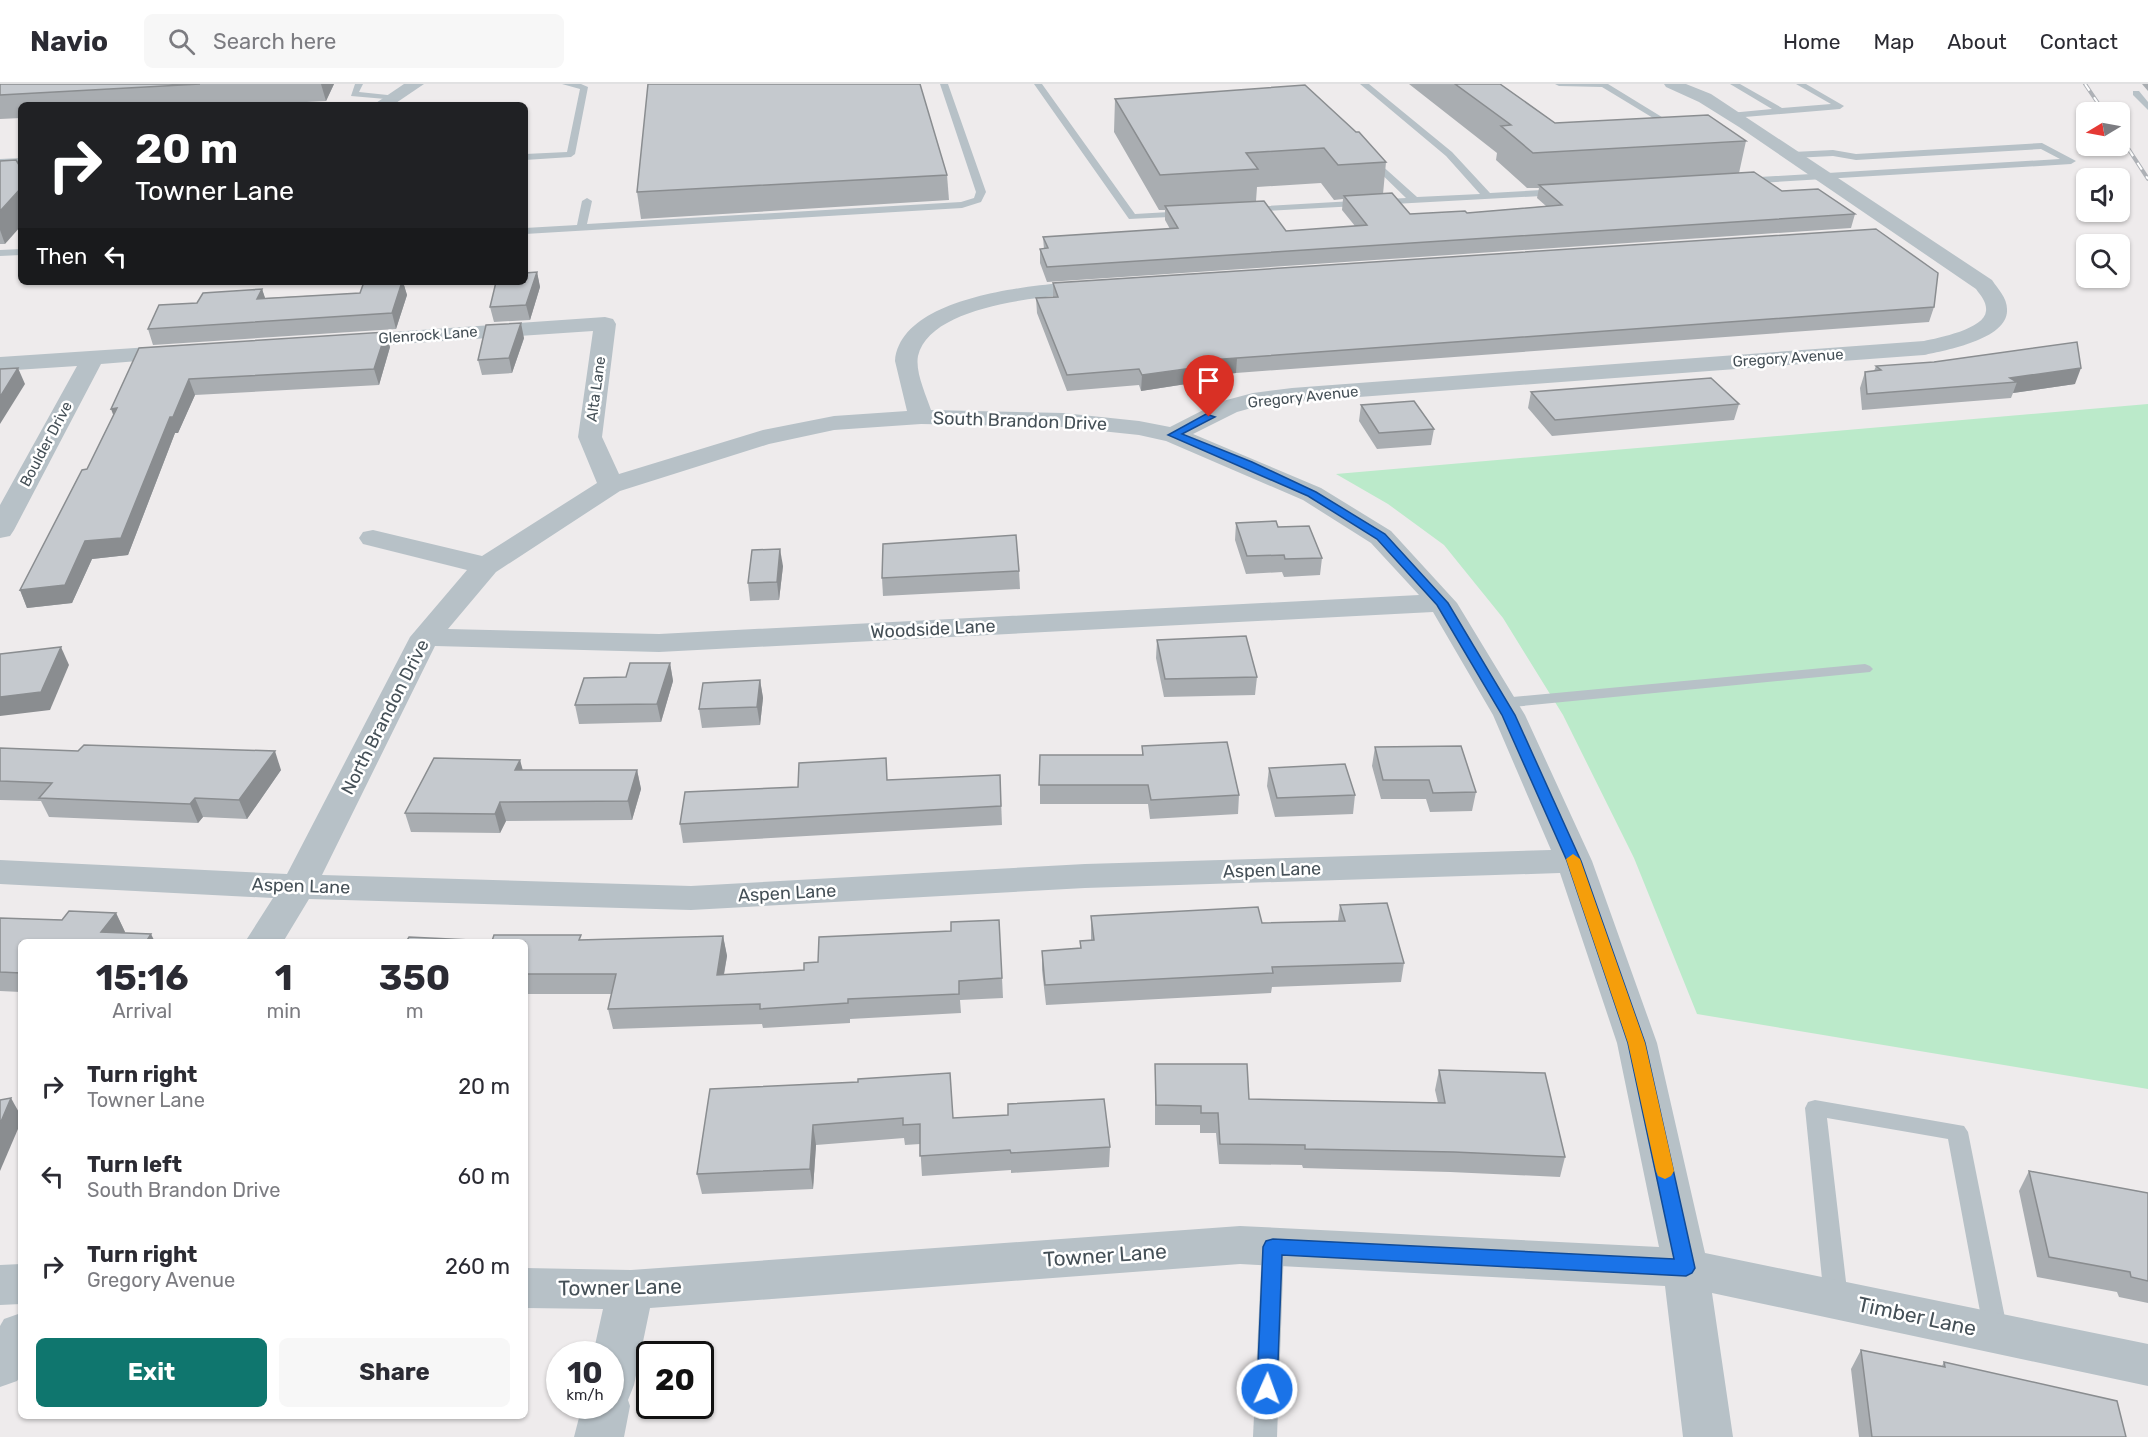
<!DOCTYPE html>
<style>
:root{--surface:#fff;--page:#f7f7f7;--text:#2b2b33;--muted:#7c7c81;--line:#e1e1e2;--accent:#0f766e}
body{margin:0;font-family:Rubik,sans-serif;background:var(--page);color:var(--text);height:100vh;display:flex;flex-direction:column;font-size:22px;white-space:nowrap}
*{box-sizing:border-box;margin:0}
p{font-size:20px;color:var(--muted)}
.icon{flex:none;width:33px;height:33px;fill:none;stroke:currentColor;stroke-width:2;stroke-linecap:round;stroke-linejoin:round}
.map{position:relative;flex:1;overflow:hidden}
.panel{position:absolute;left:18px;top:855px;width:510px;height:480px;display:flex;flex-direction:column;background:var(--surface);border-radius:9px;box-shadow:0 2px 4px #0004}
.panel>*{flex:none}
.hud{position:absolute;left:18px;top:18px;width:510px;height:183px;border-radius:9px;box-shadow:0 2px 4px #0004;background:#202124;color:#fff;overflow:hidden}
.needle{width:39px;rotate:260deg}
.controls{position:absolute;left:2076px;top:18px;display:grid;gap:12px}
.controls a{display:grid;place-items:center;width:54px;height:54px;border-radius:9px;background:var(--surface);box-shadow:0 2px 4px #0004;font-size:30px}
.speed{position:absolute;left:546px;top:1257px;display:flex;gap:12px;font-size:30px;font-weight:700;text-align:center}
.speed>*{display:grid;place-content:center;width:78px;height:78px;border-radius:50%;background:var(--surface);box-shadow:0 2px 4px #0004;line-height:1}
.speed small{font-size:15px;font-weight:400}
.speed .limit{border:3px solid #111;border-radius:9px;background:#fff;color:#111}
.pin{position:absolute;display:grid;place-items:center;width:51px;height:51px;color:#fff;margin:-62px -26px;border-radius:50% 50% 50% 0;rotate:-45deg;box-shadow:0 0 6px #0007}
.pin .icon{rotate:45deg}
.me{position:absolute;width:66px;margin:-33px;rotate:2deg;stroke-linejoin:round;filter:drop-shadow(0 0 4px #0008)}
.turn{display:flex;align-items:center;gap:21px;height:126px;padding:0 18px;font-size:27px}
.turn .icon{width:78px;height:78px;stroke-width:2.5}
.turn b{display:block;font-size:42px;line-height:51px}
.then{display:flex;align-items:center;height:57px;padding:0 18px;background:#0003;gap:12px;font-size:22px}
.eta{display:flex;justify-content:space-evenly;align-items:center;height:102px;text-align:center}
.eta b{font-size:36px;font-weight:700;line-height:42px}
.cta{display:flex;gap:12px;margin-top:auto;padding:12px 18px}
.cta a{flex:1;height:69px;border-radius:9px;background:var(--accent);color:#fff;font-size:24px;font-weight:700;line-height:69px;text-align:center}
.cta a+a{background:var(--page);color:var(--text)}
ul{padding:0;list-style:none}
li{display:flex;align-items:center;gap:18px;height:90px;padding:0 18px}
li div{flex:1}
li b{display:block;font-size:22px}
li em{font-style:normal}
header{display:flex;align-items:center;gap:36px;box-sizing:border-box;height:84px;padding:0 30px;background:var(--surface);border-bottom:2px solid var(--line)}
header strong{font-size:28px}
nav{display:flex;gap:33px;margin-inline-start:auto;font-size:21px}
.search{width:420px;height:54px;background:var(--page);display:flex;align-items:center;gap:15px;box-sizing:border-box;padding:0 21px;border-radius:9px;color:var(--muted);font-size:22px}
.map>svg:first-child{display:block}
.green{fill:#bbeaca}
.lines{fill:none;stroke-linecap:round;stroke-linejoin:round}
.service{fill:#b7c1c7;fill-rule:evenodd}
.minor{fill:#b7c1c7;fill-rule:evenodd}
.rail-casing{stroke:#aeb1b6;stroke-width:4}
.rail{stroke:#fff;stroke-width:2;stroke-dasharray:8;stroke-linecap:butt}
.wall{fill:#a9adb1;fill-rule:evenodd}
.shaded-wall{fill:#8a8d90}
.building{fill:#c5c9ce;stroke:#8a8d90;stroke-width:1.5}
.route{fill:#1a73e8;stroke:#114b97;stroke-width:1.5}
.slow{fill:#f59e0b}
.labels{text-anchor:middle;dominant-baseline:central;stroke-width:5;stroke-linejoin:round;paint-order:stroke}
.far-street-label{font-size:15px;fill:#455057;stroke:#fff}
.street-label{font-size:18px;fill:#455057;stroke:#fff}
.near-street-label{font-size:21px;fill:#455057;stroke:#fff}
</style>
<header>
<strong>Navio</strong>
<div class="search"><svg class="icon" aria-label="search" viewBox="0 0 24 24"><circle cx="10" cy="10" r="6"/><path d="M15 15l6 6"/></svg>Search here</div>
<nav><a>Home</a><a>Map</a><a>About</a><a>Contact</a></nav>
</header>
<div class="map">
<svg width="2148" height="1353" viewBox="0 0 2148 1353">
<rect width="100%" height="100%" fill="#eeebec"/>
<polygon class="green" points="2148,320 2148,1005 1697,930 1634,774 1563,631 1503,534 1444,461 1388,420 1336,390"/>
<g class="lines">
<g class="service">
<polygon points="355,0 363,0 359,8 397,12 401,14 397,16 351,12"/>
<polygon points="562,0 581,0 588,3 575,70 571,73 525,76 525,70 567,68 580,5"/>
<polygon points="940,0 948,0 986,108 981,118 962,124 525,150 525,144 577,141 582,117 587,114 592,117 587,140 961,118 974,114 976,108"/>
<polygon points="1034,0 1042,0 1135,130 1187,127 1190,128 1190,132 1129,135"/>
<polygon points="1360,0 1369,0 1452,68 1490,109 1559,105 1564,108 1559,111 1246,128 1244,126 1249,123 1406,114 1366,75 1364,73 1369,70 1417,113 1480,110 1446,72"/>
<polygon points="1555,0 1608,0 1670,38 1663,40 1602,3 1559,2"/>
<polygon points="1730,0 1740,0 1782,24 1831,20 1796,0 1806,0 1844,22 1840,25 1733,34 1730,33 1730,29 1772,25"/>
<polygon points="2133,7 2139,7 2148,18 2148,26 2133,11"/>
<polygon points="2042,59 2076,77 2071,80 1743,100 1738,97 1743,94 2060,75 2041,65 1856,76 1833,72 1793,74 1788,71 1793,68 1833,66 1856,70"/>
<polygon points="21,165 21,171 0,172 0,166"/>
<polygon points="1865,580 1870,582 1873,585 1870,588 1502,624 1494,619 1502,614"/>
<polygon points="1815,1016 1964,1042 1968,1048 2008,1249 2004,1256 1996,1259 1988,1256 1984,1249 1948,1055 1827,1034 1848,1215 1844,1222 1836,1225 1828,1222 1824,1215 1805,1024 1808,1018"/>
<polygon points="1273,1154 1281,1156 1284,1163 1277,1353 1253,1353 1262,1163 1265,1156"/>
</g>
<g class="minor">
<polygon points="404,0 424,0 393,21 373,21"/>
<path d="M1664 0H1686L1711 10 1992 196C1998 205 2007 214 2007 225 2009 255 1946 266 1924 271L1292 318 1255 323 1237 328 1193 350 1321 404 1391 447 1457 519 1525 631 1592 777 1657 959 1705 1169 2148 1260V1302L1712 1209 1733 1353H1683L1665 1202 1240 1180 650 1224 634 1301 628 1316 630 1322 624 1353H574L582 1322H610V1270H593L603 1225 525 1224V1184L631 1186 1240 1142 1659 1163 1617 959 1560 789 1085 804 691 826 309 815 283 858H245L273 814 0 800V776L287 790 410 553 467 486 363 460 359 454 363 448 373 446 482 472 597 399 578 353 593 247 342 264 334 262 331 257 334 252 605 233 613 235 616 240 602 353 619 390 763 346 834 332 907 327 895 277C901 208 1047 200 1098 196L1106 197 1109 202 1106 207 1098 208C1054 212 931 218 918 272 915 288 926 311 931 326L1063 329 1139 337 1170 343 1219 318 1253 309 1292 304 1924 257C1938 254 1985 245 1986 227 1987 218 1981 212 1976 205L1739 43 1699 18 1666 3ZM921 340 1063 343 1139 351 1166 357 1303 416 1371 459 1419 511 659 550 448 545 496 488 620 407 769 360 834 346ZM1433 528 1493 631 1551 766 1085 780 691 802 322 791 435 562 659 568Z"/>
<polygon points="21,74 21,84 0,85 0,75"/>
<polygon points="180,261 188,263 191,268 188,273 101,280 14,446 10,452 0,454 0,421 77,282 0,287 0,273"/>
<polygon points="21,1180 21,1220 0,1221 0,1181"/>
<polygon points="21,1229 21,1291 17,1297 0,1303 0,1242 4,1235"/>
</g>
<defs>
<g id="rail">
<polyline points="2085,0 2104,28"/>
<polyline points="2120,52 2148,95"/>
</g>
</defs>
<use href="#rail" class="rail-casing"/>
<use href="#rail" class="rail"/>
</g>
<g class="wall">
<polygon points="0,0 334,0 326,17 249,21 21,21 21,34 0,35"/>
<path d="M1409 0H1500L1555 39 1746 57 1739 89 1782 107 1855 130 1851 144 1047 198 1040 179V165H1044L1043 153 1170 145 1165 136V126H1159L1114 48 1115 15 1386 78 1383 110 1410 130 1467 129 1546 122 1537 114 1539 104H1527L1496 76 1497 69ZM1321 99 1334 116 1343 115 1342 126 1355 142 1286 147 1256 117 1257 103Z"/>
<polygon points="2142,0 2148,0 2148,7"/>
<polygon points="0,77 5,160 0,160"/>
<polygon points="947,91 949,116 641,135 637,108"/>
<polygon points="537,188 540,203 530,236 494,238 490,223"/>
<polygon points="372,198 403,198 407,211 396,245 153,261 148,245 197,219 262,205 265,214 360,209"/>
<polygon points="1053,199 1934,223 1929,238 1236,289 1199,293 1199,298 1141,307 1139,301 1067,307 1037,229 1036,214 1053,213"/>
<polygon points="524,254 512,289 482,291 478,276"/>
<polygon points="390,263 379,301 195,311 178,349 175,349 128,471 92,475 72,519 27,524 20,506 87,385 113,332 139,264"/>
<polygon points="1876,282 2075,300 2013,309 2011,314 1862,326 1860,304 1865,288 1874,287"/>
<polygon points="1531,308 1739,320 1734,336 1552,352 1528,324"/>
<polygon points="1361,321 1434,345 1431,361 1377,365 1359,337"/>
<polygon points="1236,439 1278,443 1322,474 1320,491 1284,493 1282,488 1246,490 1235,456"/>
<polygon points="783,482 779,516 750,517 748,499"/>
<polygon points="1019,487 1020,505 883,512 882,494"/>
<polygon points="1157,556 1257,593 1255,611 1164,613 1156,574"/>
<polygon points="670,579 673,597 661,638 579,640 575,621 626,593"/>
<polygon points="760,596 763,614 760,641 702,644 699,625"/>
<polygon points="1142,662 1239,711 1238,730 1150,735 1148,720 1040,720 1040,671 1142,671"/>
<polygon points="1375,663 1476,708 1472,727 1430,728 1426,715 1381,715 1372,682"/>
<polygon points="0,664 281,686 247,735 203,733 198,739 49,733 41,717 0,716"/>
<polygon points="520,676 522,686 637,686 641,705 632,736 506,737 500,749 411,748 405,729"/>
<polygon points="1269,684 1355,711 1353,730 1275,733 1267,702"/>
<polygon points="1000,691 1002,741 683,759 680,740 798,703 888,696"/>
<polygon points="1340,821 1404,879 1401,898 1272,903 1271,909 1046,921 1042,886 1042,867 1080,864 1080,857 1091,856 1091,832 1262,839 1338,837"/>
<polygon points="116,829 125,848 124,849 21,858 21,908 0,907 0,834 62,836"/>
<polygon points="723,852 727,872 724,891 1002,894 1003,914 960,916 961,929 850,935 850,939 763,944 762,940 613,945 608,925 612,910 525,910 525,858 492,857 582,856"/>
<polygon points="1155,980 1249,1015 1438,1019 1435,1006 1439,986 1565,1073 1560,1093 1450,1088 1303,1084 1302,1081 1219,1080 1216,1049 1200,1049 1200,1041 1155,1041"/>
<polygon points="858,998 953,1034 1110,1063 1109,1083 1011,1089 1011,1086 922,1092 920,1060 905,1061 904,1054 816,1061 813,1105 702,1110 697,1090"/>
<polygon points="2029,1087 2148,1109 2148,1219 2119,1213 2117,1208 2037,1193 2019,1107"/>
<polygon points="1861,1266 1942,1282 1944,1278 2126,1353 1859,1353 1851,1285"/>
</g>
<g class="shaded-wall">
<polygon points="321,0 334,0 326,17"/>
<polygon points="21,104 21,142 5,160 0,146 0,127"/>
<polygon points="537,188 540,203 530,236 526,221"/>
<polygon points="402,198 403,198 407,211 396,245 392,229"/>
<polygon points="262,205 267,220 257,215"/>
<polygon points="521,239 524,254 512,289 509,274"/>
<polygon points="386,248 390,263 379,301 374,285"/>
<polygon points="1237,274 1236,289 1199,293 1199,298 1141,307 1142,291 1197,277"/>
<polygon points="18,284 25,300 0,340 0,313"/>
<polygon points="2081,284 2075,300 2013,309 2017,298 2010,294"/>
<polygon points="189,295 195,311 178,349 175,349 128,471 92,475 72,519 27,524 20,506 85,457 170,333"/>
<polygon points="117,324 117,341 111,325"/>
<polygon points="780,465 783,482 779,516 777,498"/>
<polygon points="61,563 69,581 50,626 0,632 0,613"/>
<polygon points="670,579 673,597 661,638 657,620"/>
<polygon points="760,596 763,614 760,641 757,623"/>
<polygon points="275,667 281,686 247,735 239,716"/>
<polygon points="520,676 525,694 515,686"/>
<polygon points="637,686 641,705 632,736 628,717"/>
<polygon points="195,714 203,733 198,739 190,720"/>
<polygon points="500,718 506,737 500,749 495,730"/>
<polygon points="116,829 125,848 118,858 101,848"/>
<polygon points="151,850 155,858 146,858"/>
<polygon points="723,852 727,872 720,911 717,891"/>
<polygon points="11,1014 21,1032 21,1038 0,1087 0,1040"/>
<polygon points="813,1041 816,1061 813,1105 810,1085"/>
</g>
<g class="building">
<polygon points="0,0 200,0 0,11"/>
<polygon points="648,0 920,0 947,91 637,108"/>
<polygon points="1455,0 1500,0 1555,39 1708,31 1746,57 1533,69 1501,42 1511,41"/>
<polygon points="1305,1 1356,48 1359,48 1386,78 1338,81 1324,64 1246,69 1258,85 1160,91 1115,15"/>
<polygon points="16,76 21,84 21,104 0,127 0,77"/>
<polygon points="1754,88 1782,107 1818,105 1855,130 1047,183 1040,165 1048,164 1043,153 1178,144 1165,122 1264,117 1286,147 1367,141 1344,112 1392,109 1410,130 1465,127 1467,129 1562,121 1539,101"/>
<polygon points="1876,145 1938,189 1934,223 1237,274 1197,277 1200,283 1142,291 1139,285 1067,291 1036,214 1058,213 1053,199"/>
<polygon points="537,188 526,221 490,223 496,198 525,198 525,189"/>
<polygon points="364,198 402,198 392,229 148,245 159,221 197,219 203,209 262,205 257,215 360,209"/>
<polygon points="521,239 509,274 478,276 486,241"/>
<polygon points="386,248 374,285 189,295 173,333 170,333 121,454 85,457 65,501 20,506 82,386 87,385 117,324 111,325 139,264"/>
<polygon points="2077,258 2081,284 2010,294 2017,298 1867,310 1865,288 1881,286 1876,282 1934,278"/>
<polygon points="18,284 0,313 0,285"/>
<polygon points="1711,294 1739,320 1555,336 1531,308"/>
<polygon points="1414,317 1434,345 1379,349 1361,321"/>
<polygon points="1276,437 1278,443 1309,442 1322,474 1285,475 1284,471 1247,472 1236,439"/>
<polygon points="1016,451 1019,487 882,494 883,460"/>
<polygon points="780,465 777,498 748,499 752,466"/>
<polygon points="1246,552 1257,593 1165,595 1157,556"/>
<polygon points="61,563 41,608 0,613 0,570"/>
<polygon points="630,579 670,579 657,620 575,621 584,594 626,593"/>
<polygon points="760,596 757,623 699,625 703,599"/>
<polygon points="1227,658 1239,711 1151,716 1148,701 1039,701 1040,671 1143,671 1142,662"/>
<polygon points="84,661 275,667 239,716 195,714 190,720 39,714 52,699 0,697 0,664 78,667"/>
<polygon points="1461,662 1476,708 1433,709 1429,696 1383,696 1375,663"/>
<polygon points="434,674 520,676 515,686 637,686 628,717 500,718 495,730 405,729"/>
<polygon points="886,674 887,696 1000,691 1001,722 680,740 685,708 798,703 799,679"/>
<polygon points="1345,680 1355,711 1277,714 1269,684"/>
<polygon points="1387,819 1404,879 1272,883 1273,889 1045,901 1042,867 1081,864 1080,857 1094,856 1091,832 1258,823 1262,839 1345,837 1340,821"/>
<polygon points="69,827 116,829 101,848 151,850 146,858 21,858 21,889 0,888 0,834 62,836"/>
<polygon points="999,836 1002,894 959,897 959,910 848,915 848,919 760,925 760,920 608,925 616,890 525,890 525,858 406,858 409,853 492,857 494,851 581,851 579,856 723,852 717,891 804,886 804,879 818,878 819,853 951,847 951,838"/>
<polygon points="1155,980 1247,980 1249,1015 1445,1019 1439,986 1545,989 1565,1073 1454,1068 1305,1065 1305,1061 1220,1060 1218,1029 1201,1029 1201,1022 1156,1021"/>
<polygon points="950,989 953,1034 1008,1031 1008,1020 1104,1015 1110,1063 1011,1069 1010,1066 920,1072 920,1040 903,1041 903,1034 813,1041 810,1085 697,1090 710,1005 858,998 858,995"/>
<polygon points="11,1014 0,1040 0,1016"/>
<polygon points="2029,1087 2148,1109 2148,1197 2131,1193 2130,1188 2049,1173"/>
<polygon points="1861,1266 1945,1283 1944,1278 2117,1317 2126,1353 1872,1353"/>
</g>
<polygon class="route" points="1206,330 1215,333 1182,350 1252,378 1316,408 1385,450 1448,519 1515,631 1581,777 1645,959 1695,1184 1692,1189 1686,1192 1282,1171 1277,1305 1274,1312 1267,1315 1260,1312 1257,1305 1263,1163 1266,1157 1273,1155 1674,1175 1628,959 1567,777 1502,631 1437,521 1377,455 1308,412 1168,351"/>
<polygon class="slow" points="1573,770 1580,775 1645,959 1674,1087 1671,1092 1665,1095 1658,1092 1656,1087 1628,959 1566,775"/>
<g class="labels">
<g class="far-street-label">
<text transform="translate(428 251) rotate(-4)">Glenrock Lane</text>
<text transform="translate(1788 274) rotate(-4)">Gregory Avenue</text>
<text transform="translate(596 305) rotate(-82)">Alta Lane</text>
<text transform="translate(1303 313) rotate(-6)">Gregory Avenue</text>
<text transform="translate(46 360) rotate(-62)">Boulder Drive</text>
</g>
<g class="street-label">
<text transform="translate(1020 337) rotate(2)">South Brandon Drive</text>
<text transform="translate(933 545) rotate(-3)">Woodside Lane</text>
<text transform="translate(385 633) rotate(-63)">North Brandon Drive</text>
<text transform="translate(1272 786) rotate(-2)">Aspen Lane</text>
<text transform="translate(301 802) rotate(2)">Aspen Lane</text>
<text transform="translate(787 809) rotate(-3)">Aspen Lane</text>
</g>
<g class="near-street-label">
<text transform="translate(1105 1171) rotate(-4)">Towner Lane</text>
<text transform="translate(620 1203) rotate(-1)">Towner Lane</text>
<text transform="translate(1917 1232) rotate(12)">Timber Lane</text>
</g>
</g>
</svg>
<div class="controls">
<a><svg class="needle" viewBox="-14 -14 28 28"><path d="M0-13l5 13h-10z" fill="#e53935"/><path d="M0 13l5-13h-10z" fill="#7c7c81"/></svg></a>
<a><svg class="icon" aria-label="sound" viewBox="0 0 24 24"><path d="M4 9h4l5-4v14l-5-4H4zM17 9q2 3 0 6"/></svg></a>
<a><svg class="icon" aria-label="search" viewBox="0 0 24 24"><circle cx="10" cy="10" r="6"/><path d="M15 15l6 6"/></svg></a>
</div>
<div class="speed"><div>10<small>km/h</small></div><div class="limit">20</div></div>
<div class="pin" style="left:1209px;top:333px;background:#d93025"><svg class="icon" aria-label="arrive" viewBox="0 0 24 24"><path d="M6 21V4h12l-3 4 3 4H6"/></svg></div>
<svg class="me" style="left:1267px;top:1305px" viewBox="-20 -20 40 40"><circle r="17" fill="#1a73e8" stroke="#fff" stroke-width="3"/><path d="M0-11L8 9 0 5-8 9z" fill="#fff"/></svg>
<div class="hud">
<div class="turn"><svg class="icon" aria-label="right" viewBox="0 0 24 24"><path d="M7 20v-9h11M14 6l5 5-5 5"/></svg><div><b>20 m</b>Towner Lane</div></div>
<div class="then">Then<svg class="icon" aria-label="left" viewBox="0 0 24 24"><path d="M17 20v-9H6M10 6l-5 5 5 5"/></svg></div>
</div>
<section class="panel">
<div class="eta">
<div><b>15:16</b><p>Arrival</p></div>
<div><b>1</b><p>min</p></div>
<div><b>350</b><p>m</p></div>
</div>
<ul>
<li><svg class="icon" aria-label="right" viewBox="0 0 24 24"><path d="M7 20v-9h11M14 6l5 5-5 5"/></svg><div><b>Turn right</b><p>Towner Lane</p></div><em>20 m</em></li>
<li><svg class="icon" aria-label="left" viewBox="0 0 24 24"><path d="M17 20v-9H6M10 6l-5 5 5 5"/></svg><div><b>Turn left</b><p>South Brandon Drive</p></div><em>60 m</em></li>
<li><svg class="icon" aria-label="right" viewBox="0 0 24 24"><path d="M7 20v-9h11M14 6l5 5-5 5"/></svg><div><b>Turn right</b><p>Gregory Avenue</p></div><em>260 m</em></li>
</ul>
<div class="cta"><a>Exit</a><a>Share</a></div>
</section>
</div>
